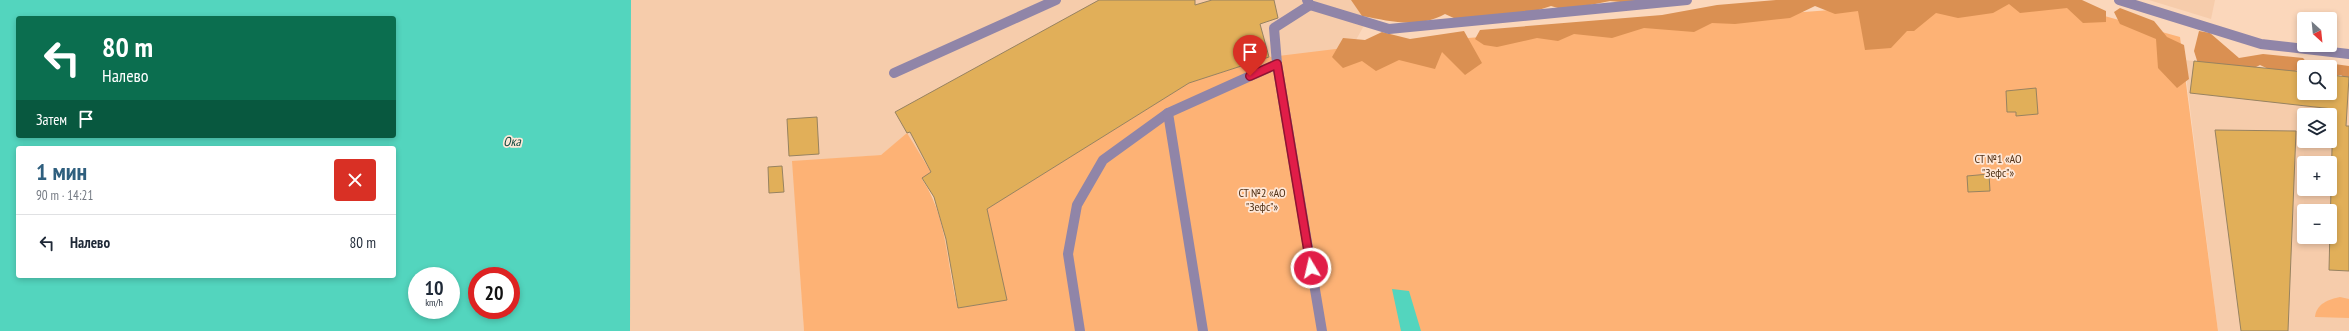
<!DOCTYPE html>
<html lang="ru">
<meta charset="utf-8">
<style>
:root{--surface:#fff;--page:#f2f2f3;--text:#1f2937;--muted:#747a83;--line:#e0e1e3;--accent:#2f5f7e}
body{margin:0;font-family:"PT Sans Narrow",sans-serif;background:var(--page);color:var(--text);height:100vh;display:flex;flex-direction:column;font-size:15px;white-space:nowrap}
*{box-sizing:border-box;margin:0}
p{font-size:13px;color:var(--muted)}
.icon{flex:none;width:22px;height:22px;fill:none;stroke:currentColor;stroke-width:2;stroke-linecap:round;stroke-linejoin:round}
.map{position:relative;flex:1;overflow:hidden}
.panel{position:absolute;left:16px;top:146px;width:380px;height:132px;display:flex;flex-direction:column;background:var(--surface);border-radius:4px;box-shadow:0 2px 6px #0003}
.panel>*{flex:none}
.hud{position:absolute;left:16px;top:16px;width:380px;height:122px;border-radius:4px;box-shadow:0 2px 6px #0003;background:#0b6e4f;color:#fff;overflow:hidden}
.needle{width:26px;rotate:153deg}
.controls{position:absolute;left:2297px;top:12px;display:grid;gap:8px}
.controls a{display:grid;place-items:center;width:40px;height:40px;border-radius:4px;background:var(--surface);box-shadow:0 2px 6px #0003;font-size:20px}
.speed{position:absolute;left:408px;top:267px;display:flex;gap:8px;font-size:20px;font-weight:700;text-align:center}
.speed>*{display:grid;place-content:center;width:52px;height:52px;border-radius:50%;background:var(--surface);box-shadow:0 2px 6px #0003;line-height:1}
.speed small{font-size:10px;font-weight:400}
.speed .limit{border:6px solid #d22;background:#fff;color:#111}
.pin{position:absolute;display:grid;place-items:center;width:34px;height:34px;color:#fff;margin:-41px -17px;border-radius:50% 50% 50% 0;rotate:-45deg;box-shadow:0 0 4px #0007}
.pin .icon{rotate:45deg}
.me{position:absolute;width:44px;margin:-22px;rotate:351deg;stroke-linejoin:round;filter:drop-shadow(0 0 3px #0008)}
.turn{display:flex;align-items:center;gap:14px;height:84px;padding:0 20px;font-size:18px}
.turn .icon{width:52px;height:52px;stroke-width:2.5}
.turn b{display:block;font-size:28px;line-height:34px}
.then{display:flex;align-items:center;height:38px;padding:0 20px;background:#0003;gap:8px;font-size:15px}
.round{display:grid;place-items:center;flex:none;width:42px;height:42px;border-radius:4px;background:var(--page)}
.headline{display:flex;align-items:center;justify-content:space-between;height:68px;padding:0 20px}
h1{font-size:24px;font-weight:600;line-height:30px;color:var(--accent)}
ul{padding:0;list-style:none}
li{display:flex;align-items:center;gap:12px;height:56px;padding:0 20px;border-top:1px solid var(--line)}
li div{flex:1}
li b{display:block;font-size:15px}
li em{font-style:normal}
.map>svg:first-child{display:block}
.built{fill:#f6ccab;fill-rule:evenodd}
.green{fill:#fdb275}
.forest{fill:#da9052}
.water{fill:#53d5be;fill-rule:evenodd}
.building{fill:#e1af59;stroke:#978260}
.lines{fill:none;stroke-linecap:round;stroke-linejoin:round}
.minor{stroke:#9085a8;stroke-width:10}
.route-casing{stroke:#92132f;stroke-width:10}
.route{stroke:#e11d48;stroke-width:7}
.labels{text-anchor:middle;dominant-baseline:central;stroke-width:3.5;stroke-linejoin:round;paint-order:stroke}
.park-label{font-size:12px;fill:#513217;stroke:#fee7d7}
.water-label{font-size:13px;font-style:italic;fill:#0a453c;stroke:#fee7d7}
</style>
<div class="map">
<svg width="2349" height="331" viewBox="0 0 2349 331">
<rect width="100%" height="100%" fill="#fbd7bb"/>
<g class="built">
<polygon points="631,0 1363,0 1371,13 1352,47 1007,300 958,308 942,226 933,195 922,178 931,172 907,134 881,155 793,162 804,331 630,331"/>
<polygon points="2149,0 2215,0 2211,19"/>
<path d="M2184 60 2304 72V93H2330V75L2349 77V331H2218ZM2304 115H2330V141H2304ZM2304 163H2330V189H2304ZM2304 211H2330V237H2304Z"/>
</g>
<g class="green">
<path d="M1961 0H2047L2180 37 2218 331H804L792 161 881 155 907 133 931 172 922 179C948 218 946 264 958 308L1006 300 987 209 1189 83 1269 57 1352 47Z"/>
<path d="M2340 297 2349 299V318L2315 317C2316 304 2329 299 2340 297Z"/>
</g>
<g class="forest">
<path d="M1351 0H1656L1641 4 1610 1 1565 10 1551 6 1526 14 1456 19 1445 14C1418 29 1390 21 1362 16Z"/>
<polygon points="1776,0 2082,0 2106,11 2106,22 2083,23 2067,8 2020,13 2009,4 1993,13 1958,18 1936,13 1914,31 1907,31 1891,48 1865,50 1858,11 1835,14 1815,6 1790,18 1735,24 1712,23 1694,32 1644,28 1612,38 1574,34 1558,41 1537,38 1497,47 1484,45 1475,39 1480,30 1662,15 1717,5"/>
<polygon points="2120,8 2154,21 2167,37 2184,45 2189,79 2177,88 2158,68 2156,39 2120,24 2114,12"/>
<polygon points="1464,31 1482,63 1465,75 1442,52 1435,69 1399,60 1376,71 1362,61 1343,68 1332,57 1343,38 1365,40 1382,32 1410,39"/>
<polygon points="2199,31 2210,33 2239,58 2263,54 2303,58 2309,65 2320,62 2349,66 2349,81 2341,75 2330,76 2330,67 2304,67 2304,70 2302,69 2281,75 2260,65 2246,72 2200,70 2194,51"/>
</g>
<g class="water">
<path d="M0 0H631L630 331H0ZM18 18H394V136H18ZM18 148H394V276H18ZM417 276H451V310H417ZM477 276H511V310H477Z"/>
<polygon points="1392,289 1409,291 1421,331 1401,331"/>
</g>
<g class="building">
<polygon points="1099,0 1195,0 1195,5 1212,0 1274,0 1278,18 1260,24 1269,57 1189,83 987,209 1007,300 958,308 946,239 934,197 922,178 931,172 910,132 907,133 895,112"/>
<polygon points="2194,61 2304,72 2304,93 2330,93 2330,75 2349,77 2346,126 2349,126 2349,271 2329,270 2333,109 2190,93"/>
<polygon points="2036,88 2038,114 2016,116 2016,112 2007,112 2006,91"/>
<polygon points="817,117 819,154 789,156 787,119"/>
<polygon points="2215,130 2296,131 2288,331 2241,331"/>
<polygon points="782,166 784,192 769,193 768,167"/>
<polygon points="1989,174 1990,191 1968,192 1967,176"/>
</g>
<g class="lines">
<g class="minor">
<polyline points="1307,0 1310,5 1389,29 1687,0"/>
<polyline points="2119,0 2261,44 2349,54"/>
<polyline points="1310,5 1274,28 1277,64 1322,331"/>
<polyline points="894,73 1056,0"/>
<polyline points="1080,331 1068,254 1077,205 1103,160 1168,113"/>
<polyline points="1203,331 1168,113 1277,64"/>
</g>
</g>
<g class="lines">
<defs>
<polyline id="route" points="1250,76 1277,64 1311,268"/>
</defs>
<use href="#route" class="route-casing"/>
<use href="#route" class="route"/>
</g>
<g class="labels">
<g class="park-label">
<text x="1998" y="158">СТ №1 «АО<tspan x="1998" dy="14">"Зефс"»</tspan></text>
<text x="1262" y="192">СТ №2 «АО<tspan x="1262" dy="14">"Зефс"»</tspan></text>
</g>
<g class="water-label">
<text x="512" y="141">Ока</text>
</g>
</g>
</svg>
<div class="controls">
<a><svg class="needle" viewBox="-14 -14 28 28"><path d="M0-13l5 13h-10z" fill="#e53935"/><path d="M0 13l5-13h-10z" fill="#747a83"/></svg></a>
<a><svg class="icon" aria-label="search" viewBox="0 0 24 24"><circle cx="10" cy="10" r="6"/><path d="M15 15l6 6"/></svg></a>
<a><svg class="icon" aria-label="layers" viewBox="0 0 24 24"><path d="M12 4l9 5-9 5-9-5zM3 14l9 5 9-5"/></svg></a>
<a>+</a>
<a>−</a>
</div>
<div class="speed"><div>10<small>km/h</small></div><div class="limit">20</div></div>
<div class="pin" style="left:1250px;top:76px;background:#d93025"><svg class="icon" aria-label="arrive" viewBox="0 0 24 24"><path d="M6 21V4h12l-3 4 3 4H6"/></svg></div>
<svg class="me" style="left:1311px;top:268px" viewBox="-20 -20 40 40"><circle r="17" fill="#e11d48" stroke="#fff" stroke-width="3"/><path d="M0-11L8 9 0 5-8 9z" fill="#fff"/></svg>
<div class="hud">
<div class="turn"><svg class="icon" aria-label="left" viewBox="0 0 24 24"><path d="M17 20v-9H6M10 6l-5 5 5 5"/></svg><div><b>80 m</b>Налево</div></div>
<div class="then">Затем<svg class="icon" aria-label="arrive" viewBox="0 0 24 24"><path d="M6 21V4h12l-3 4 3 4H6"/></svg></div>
</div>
<section class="panel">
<div class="headline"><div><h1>1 мин</h1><p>90 m · 14:21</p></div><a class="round" style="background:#d93025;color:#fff"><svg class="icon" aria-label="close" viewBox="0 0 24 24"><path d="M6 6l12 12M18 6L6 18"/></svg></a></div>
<ul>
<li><svg class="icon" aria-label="left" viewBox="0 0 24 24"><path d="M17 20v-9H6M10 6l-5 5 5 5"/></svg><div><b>Налево</b></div><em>80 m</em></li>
</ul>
</section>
</div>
